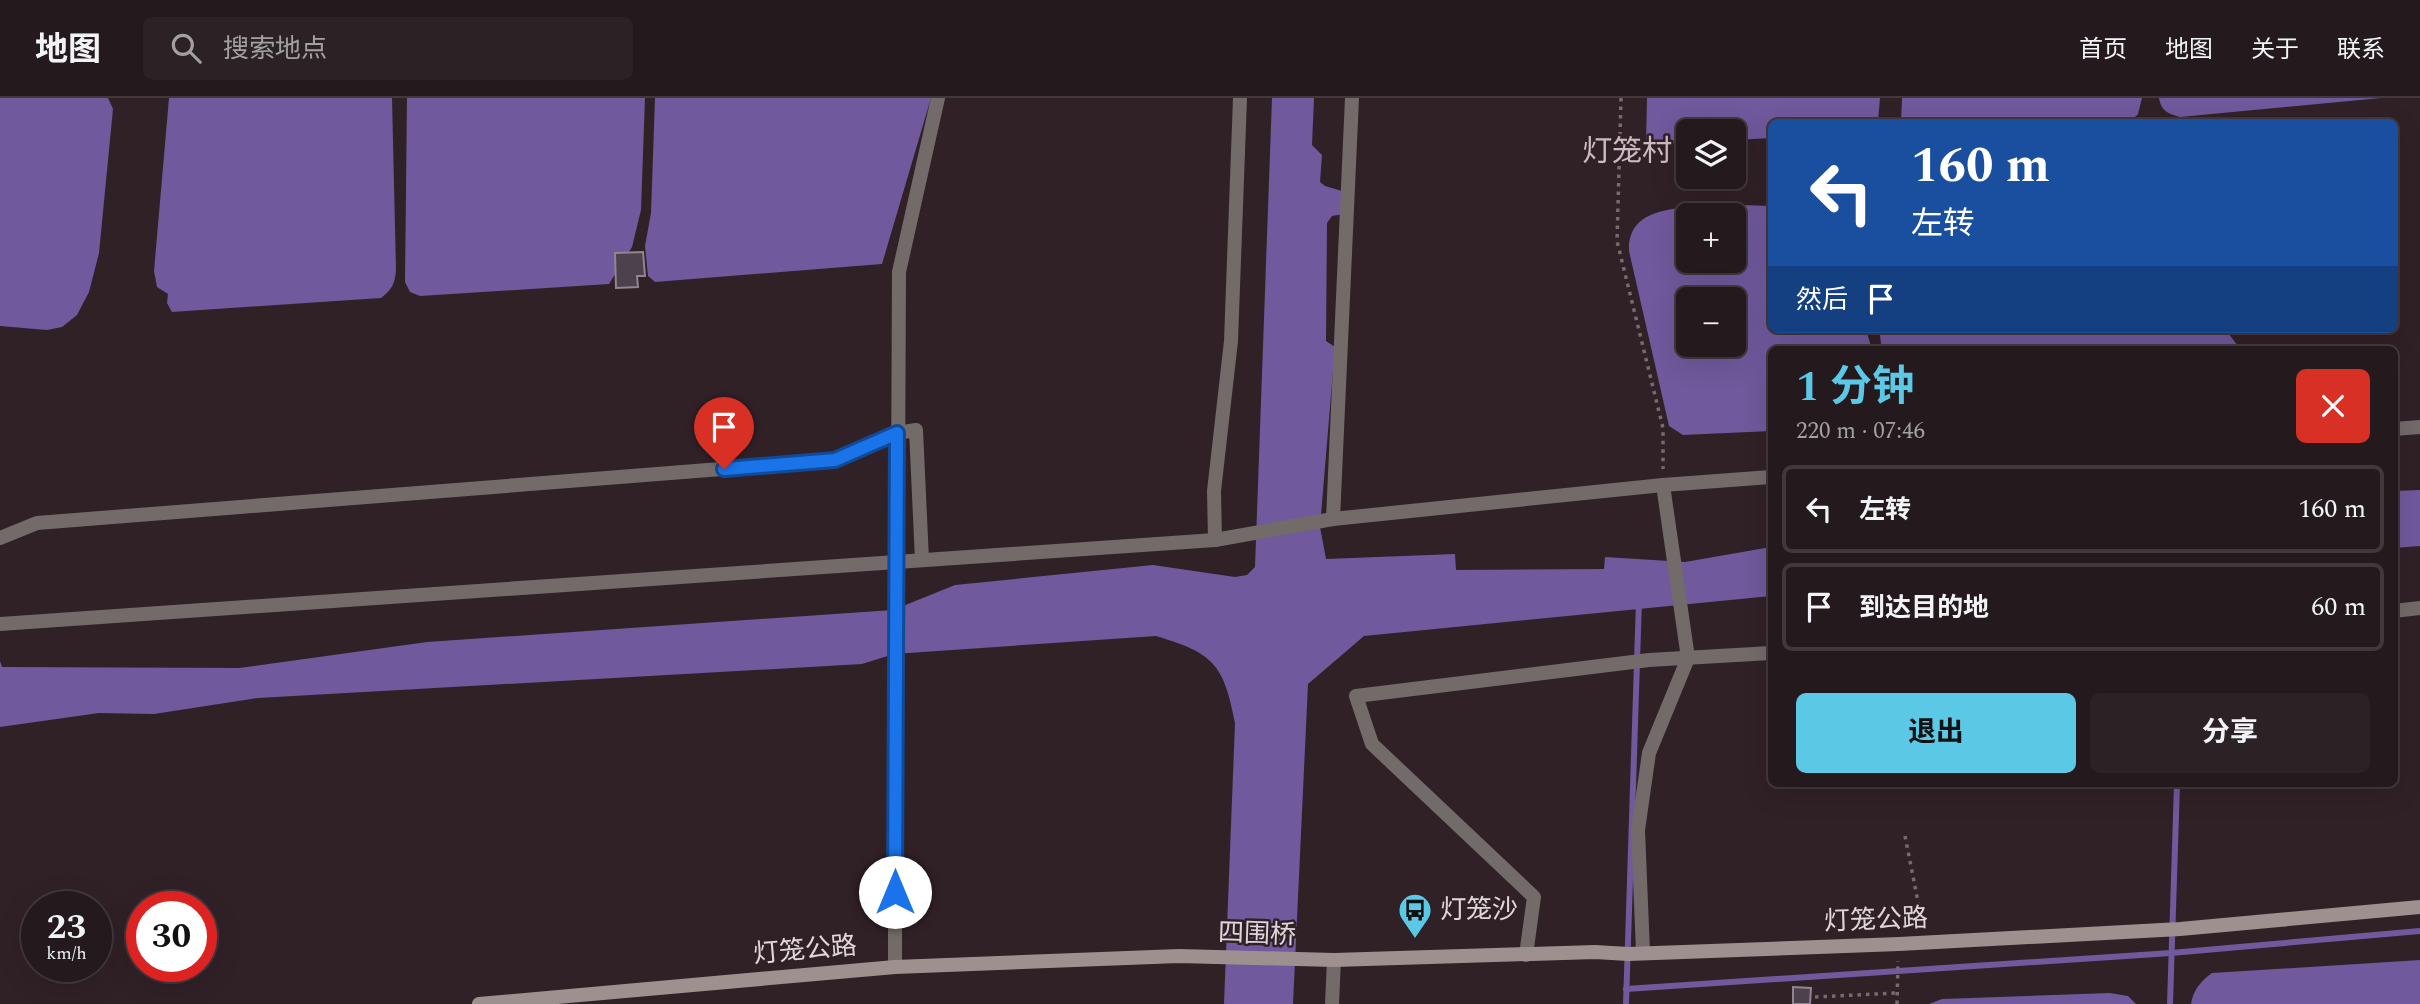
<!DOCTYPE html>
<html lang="zh">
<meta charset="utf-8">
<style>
:root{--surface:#24191d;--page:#2c2226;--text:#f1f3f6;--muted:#a3a0a4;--line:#41383b;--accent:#5bc8e6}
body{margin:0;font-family:Spectral,"Noto Sans SC",serif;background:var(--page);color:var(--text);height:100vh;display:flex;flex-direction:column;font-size:26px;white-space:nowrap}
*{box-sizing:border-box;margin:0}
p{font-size:23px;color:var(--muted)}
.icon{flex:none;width:38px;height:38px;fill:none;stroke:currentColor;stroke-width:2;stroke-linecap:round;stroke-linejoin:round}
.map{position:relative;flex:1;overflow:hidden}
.sheet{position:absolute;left:1768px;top:248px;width:630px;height:441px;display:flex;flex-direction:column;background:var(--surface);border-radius:10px;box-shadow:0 7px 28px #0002,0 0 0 2px var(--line)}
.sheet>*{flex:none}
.top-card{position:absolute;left:1768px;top:21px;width:630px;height:214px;border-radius:10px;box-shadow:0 7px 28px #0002,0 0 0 2px var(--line);background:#1a4fa0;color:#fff;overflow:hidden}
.controls{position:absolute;left:1676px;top:21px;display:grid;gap:14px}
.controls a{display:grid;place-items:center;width:70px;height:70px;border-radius:10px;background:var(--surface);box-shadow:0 7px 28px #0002,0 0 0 2px var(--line);font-size:35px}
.speed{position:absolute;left:21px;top:793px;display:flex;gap:14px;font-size:35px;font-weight:700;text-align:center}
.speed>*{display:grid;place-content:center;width:91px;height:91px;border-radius:50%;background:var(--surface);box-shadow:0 7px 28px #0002,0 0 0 2px var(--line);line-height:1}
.speed small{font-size:18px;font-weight:400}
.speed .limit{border:10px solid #d22;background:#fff;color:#111}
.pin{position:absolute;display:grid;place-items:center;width:60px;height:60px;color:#fff;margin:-72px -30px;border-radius:50% 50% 50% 0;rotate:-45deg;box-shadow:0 0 7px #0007}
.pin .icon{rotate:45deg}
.me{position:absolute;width:77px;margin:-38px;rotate:0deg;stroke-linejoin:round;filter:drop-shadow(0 0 5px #0008)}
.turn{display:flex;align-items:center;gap:24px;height:147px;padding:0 28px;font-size:32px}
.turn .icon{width:91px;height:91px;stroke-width:2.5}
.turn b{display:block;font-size:49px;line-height:60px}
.then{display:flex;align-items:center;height:66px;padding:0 28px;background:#0003;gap:14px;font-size:26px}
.round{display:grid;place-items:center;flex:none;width:74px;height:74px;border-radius:10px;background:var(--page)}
.head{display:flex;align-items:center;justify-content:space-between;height:119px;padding:0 28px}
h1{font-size:42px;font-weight:700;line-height:52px;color:var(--accent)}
.cta{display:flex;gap:14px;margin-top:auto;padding:14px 28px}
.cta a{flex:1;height:80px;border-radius:10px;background:var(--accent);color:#111;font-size:28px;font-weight:700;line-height:80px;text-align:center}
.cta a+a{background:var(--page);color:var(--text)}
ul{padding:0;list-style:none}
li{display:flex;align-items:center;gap:21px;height:88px;margin:0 14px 10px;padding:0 14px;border:4px solid var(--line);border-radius:10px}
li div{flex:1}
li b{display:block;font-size:26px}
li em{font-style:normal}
header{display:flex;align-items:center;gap:42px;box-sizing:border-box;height:98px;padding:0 35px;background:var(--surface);border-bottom:2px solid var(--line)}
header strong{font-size:33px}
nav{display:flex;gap:38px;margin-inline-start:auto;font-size:24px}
.search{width:490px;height:63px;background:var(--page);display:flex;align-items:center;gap:18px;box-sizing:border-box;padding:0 24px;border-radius:10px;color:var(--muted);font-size:26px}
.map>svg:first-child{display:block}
.water{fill:#70599c;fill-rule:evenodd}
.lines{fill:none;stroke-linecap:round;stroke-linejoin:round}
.stream{stroke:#70599c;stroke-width:6}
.building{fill:#4c414d;stroke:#928492;stroke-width:2}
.path{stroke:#786a70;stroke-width:3.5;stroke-dasharray:3.5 5;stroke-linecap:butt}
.street{stroke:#736a6a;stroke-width:14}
.secondary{stroke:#9f9090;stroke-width:14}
.street-bridge{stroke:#736a6a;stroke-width:14}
.route-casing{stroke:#114b97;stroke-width:18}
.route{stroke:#1a73e8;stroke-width:12}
.labels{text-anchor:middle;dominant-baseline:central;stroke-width:5;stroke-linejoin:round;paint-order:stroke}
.poi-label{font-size:26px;fill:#e1d6db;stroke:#302127;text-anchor:start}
.street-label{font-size:26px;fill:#e1d6db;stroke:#302127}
.quarter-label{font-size:30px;fill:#cebac2;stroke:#302127}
</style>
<header>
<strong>地图</strong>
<div class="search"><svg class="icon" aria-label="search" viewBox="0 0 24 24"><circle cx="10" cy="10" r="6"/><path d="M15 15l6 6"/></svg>搜索地点</div>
<nav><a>首页</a><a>地图</a><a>关于</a><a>联系</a></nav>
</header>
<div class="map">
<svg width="2420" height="906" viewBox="0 0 2420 906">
<rect width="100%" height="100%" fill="#302127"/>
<g class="water">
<polygon points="0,0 108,0 113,11 99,155 89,194 77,217 62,229 47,232 0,228"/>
<path d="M169 0H392L396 172C395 185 392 192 381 200L172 214 167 205 168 196 157 189 154 173Z"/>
<polygon points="407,0 645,0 641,112 632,149 609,186 420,198 410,194 405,184"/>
<polygon points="655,0 931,0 882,166 655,184 648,178 645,148 651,115"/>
<path d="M1272 0H1314L1312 47 1322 57 1320 84 1325 88 1349 95 1344 116 1332 118 1327 125 1326 243 1335 249 1320 429 1326 461 1455 456 1456 472 1604 471 1605 459 1685 464 1771 449V498L1364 538 1308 586 1293 906H1224L1235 625C1224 566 1213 555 1156 538L894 556 862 566 258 600 154 616 99 615 0 629V563L2 569 239 570 427 544 893 512 955 487 1153 467 1235 479 1247 477 1255 469Z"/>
<polygon points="1647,0 1880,0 1878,24 1771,24 1771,40 1734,42 1734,33 1689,33 1689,45 1646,47"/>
<polygon points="1902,0 2142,0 2138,16 2130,24 1901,24"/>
<path d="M2159 0H2381L2180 19C2168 16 2161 13 2159 0Z"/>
<path d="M1710 106 1771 108V231H1866L1872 252H1771V333L1683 337 1669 328 1629 153C1628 108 1676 112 1710 106ZM1689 117H1734V163H1689ZM1689 201H1734V247H1689Z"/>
<polygon points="1879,231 2225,231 2241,252 1882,252"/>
<polygon points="2420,392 2420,448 2394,450 2394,393"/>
<path d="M2420 862V906H2191C2193 892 2201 883 2212 875Z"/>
<polygon points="2110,895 2128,898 2136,906 1929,906 1942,901"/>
</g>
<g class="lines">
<g class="stream">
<polyline points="1626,891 2171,855 2420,833"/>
<polyline points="1626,906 1639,502"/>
<polyline points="2170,906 2177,686"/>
</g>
</g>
<g class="building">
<polygon points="643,154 645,178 637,178 638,189 616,190 615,155"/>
<polygon points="1793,889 1811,890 1810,906 1793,906"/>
</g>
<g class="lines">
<g class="path">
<polyline points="1621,0 1617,143 1663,330 1663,371"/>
<polyline points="1905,738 1923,829"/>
<polyline points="1815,899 1897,895"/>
<polyline points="1897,906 1898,863"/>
</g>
<g class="street">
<polyline points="2394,331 2420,329"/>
<polyline points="898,391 899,174 938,0"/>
<polyline points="1333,421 1352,0"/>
<polyline points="0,440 37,425 835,362 897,335 916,332 922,462"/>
<polyline points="1215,442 1214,393 1231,243 1240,0"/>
<polyline points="2394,513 2420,510"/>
<polyline points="0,526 1215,442 1333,421 1663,387 1771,379"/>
<polyline points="895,671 895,869"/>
<polyline points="1643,854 1638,732 1649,655 1688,560 1663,387"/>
<polyline points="1526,857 1534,799 1372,646 1356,598 1649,562 1771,555"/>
<polyline points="1332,906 1334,862"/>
</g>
<polyline class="secondary" points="479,906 895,869 1179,858 1334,862 1595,854 1628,856 1899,846 2180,831 2420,809"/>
<polyline class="street-bridge" points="895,671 898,391"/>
</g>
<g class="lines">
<defs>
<polyline id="route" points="724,371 835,362 897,335 895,794"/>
</defs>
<use href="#route" class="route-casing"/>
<use href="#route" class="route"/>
</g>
<defs>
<symbol id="bus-pin" viewBox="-11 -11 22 30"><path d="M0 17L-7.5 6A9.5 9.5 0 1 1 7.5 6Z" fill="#5bc8e6" stroke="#302127"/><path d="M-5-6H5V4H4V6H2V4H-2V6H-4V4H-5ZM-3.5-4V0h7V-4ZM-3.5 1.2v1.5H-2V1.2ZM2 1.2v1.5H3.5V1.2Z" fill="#111"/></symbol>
</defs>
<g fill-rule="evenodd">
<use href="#bus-pin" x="1396" y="793" width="38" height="52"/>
</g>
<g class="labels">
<g class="poi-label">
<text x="1440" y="812">灯笼沙</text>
</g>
<g class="street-label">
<text transform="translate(1876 822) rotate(-2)">灯笼公路</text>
<text transform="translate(1257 836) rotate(2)">四围桥</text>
<text transform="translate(805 852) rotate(-5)">灯笼公路</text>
</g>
<g class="quarter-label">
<text x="1627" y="54">灯笼村</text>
</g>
</g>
</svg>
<div class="controls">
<a><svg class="icon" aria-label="layers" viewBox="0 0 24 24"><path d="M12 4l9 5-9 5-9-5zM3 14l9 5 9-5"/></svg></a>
<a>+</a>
<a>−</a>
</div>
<div class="speed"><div>23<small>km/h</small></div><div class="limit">30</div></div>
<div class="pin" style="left:724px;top:371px;background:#d93025"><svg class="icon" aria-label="arrive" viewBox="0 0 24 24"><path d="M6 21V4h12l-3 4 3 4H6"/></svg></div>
<svg class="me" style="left:895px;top:794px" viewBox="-20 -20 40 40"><circle r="19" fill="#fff"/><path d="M0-13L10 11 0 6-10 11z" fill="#1a73e8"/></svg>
<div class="top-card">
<div class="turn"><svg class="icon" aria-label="left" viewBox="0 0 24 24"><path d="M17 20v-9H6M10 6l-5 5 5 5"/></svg><div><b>160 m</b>左转</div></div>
<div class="then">然后<svg class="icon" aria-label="arrive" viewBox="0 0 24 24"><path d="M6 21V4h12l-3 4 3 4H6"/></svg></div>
</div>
<section class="sheet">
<div class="head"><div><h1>1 分钟</h1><p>220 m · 07:46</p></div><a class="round" style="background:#d93025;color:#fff"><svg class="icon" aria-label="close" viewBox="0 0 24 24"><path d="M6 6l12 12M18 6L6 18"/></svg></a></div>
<ul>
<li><svg class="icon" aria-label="left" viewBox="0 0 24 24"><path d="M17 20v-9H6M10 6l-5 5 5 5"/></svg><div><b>左转</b></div><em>160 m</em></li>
<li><svg class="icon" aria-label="arrive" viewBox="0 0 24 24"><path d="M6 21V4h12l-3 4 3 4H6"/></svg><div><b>到达目的地</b></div><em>60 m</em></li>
</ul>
<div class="cta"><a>退出</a><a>分享</a></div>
</section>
</div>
